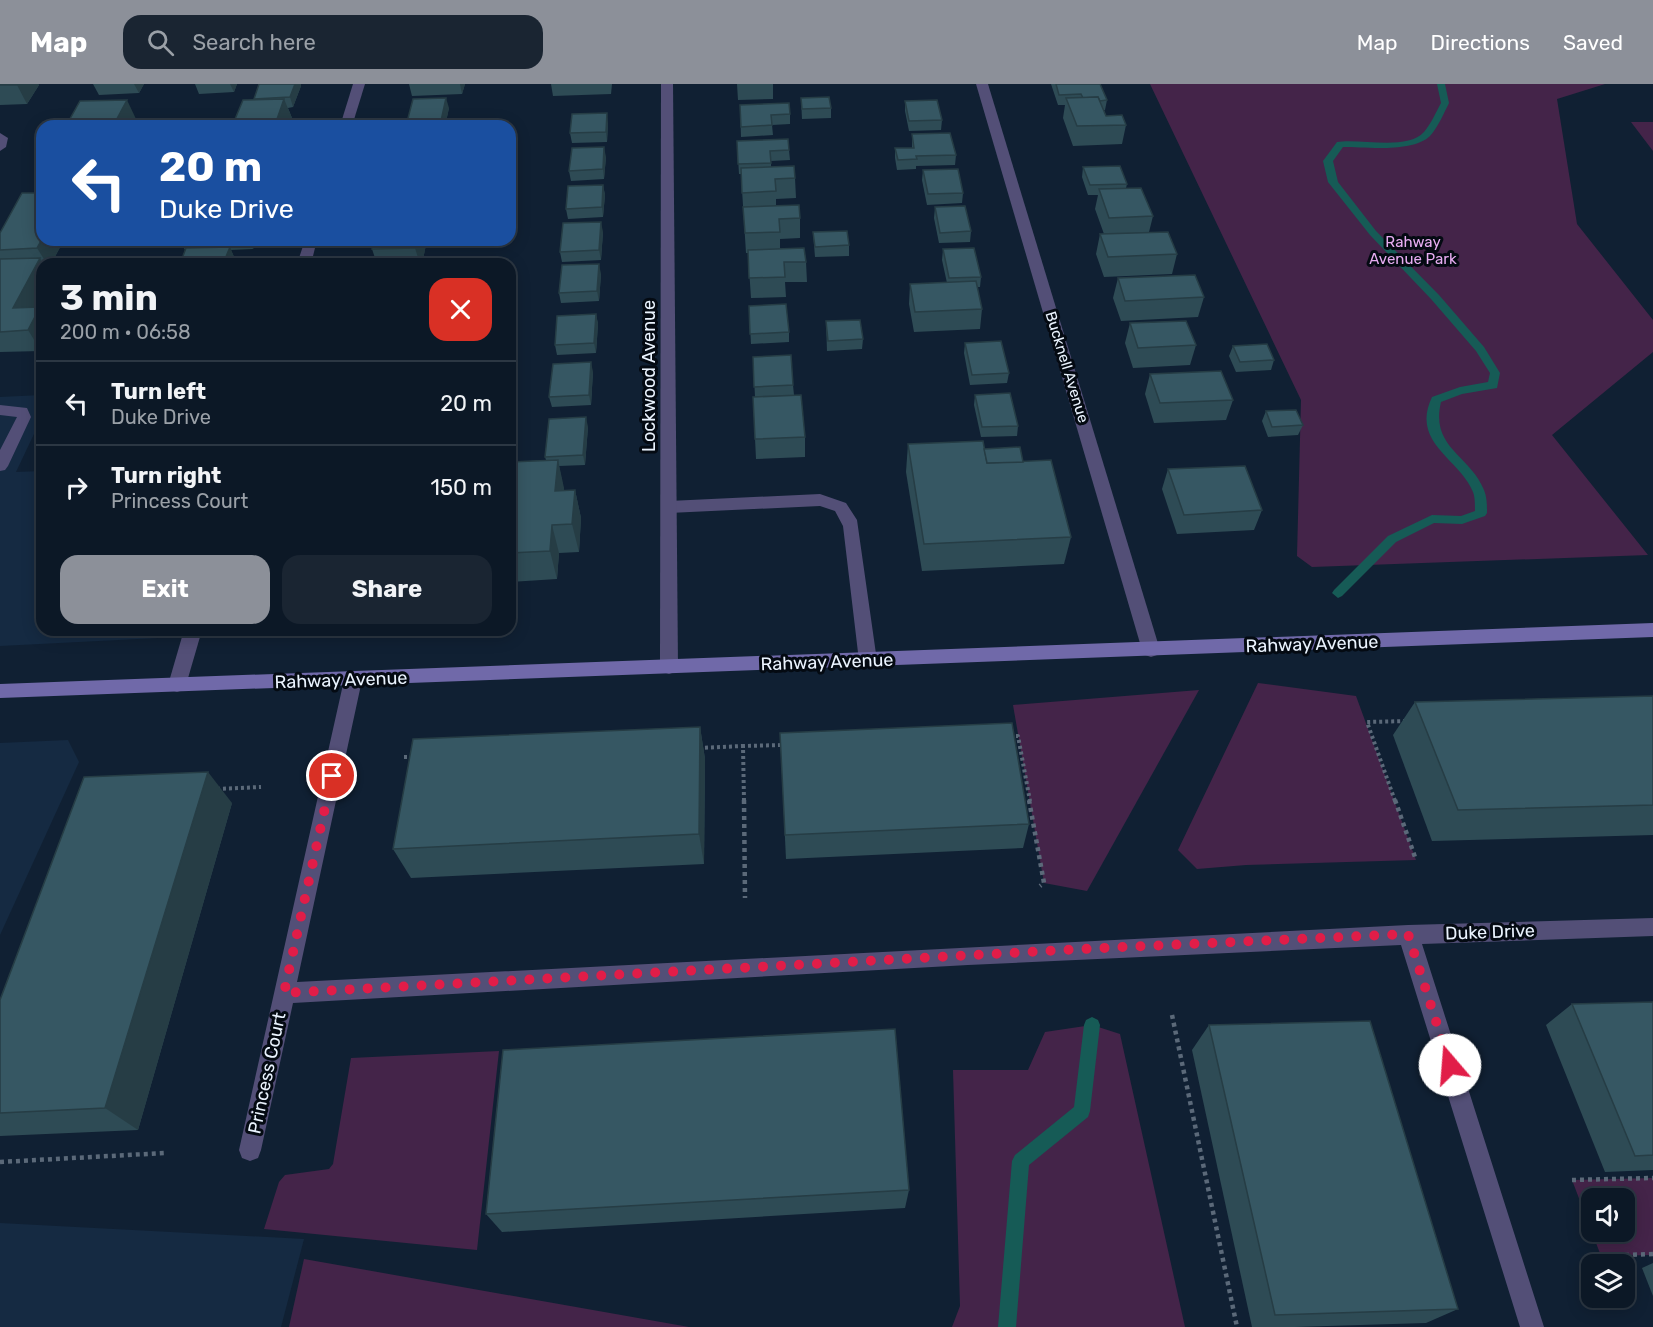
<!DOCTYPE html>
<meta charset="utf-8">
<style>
:root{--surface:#0c1826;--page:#1a2532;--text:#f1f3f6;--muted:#9aa0a7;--line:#2c3743;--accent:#8c9099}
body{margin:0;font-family:Rubik,sans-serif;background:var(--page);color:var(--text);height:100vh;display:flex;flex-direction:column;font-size:22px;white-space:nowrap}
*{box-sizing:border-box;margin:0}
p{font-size:20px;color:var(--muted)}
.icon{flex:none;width:33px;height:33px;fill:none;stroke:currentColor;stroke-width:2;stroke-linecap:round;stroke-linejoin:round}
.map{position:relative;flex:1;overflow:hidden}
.side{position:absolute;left:36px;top:174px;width:480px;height:378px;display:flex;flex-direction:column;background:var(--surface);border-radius:18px;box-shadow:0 3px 15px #0003,0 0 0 2px var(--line)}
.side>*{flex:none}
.top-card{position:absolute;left:36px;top:36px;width:480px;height:126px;border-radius:18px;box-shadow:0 3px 15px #0003,0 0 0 2px var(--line);background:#1a4fa0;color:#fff;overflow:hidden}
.tools{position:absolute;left:1581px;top:1104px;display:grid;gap:12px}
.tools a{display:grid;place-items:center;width:54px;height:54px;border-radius:12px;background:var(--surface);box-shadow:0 3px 15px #0003,0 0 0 2px var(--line);font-size:30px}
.pin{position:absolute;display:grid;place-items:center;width:51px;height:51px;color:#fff;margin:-26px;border:3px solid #fff;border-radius:50%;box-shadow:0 2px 6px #0007}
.me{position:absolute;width:66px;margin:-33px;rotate:342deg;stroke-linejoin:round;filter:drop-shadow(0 0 4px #0008)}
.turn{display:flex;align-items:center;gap:21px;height:126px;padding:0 24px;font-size:27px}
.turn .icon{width:78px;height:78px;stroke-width:2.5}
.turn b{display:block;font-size:42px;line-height:51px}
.round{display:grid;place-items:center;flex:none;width:63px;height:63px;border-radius:18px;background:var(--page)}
.headline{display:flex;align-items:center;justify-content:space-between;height:102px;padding:0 24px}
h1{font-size:36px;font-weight:700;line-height:45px}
.action{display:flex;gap:12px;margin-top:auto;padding:12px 24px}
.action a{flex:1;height:69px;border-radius:18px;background:var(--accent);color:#fff;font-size:24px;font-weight:700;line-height:69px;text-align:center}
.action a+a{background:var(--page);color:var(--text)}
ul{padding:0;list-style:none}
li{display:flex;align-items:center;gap:18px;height:84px;padding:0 24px;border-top:2px solid var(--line)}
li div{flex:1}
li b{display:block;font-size:22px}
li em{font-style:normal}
header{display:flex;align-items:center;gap:36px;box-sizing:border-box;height:84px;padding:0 30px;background:var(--accent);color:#fff}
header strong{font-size:28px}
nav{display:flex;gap:33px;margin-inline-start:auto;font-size:21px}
.search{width:420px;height:54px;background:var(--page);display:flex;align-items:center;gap:15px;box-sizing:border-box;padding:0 21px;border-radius:18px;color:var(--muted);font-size:22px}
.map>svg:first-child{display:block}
.built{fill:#152a42}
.green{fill:#442449;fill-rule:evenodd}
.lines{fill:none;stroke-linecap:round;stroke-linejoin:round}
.stream{fill:#165b56;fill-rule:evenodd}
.path-far1{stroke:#5b6979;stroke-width:4;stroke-dasharray:3 3;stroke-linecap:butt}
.path{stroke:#5b6979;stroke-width:4.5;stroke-dasharray:4 4;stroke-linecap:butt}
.lane{fill:#534f77;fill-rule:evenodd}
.street{fill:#534f77;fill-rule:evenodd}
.secondary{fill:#7069a9;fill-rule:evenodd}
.wall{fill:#2e4b55}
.shaded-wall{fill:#263d45}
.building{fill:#365763;stroke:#263d45;stroke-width:1.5}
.route{stroke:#e11d48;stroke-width:10;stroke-dasharray:0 18}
.labels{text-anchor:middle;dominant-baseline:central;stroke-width:6;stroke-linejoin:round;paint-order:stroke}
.far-park-label{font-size:15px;fill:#e7acf1;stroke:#040a12}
.far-street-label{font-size:15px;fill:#eaf3fe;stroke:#040a12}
.street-label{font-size:18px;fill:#eaf3fe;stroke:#040a12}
</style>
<header>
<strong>Map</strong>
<div class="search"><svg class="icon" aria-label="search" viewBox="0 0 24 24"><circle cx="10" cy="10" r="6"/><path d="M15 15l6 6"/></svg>Search here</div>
<nav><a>Map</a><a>Directions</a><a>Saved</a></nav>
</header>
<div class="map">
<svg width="1653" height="1243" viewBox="0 0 1653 1243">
<rect width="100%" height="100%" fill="#102033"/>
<g class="built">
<polygon points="42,311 42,333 16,388 42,387 42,546 161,546 158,554 0,562 0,313"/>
<polygon points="68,656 79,678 0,851 0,659"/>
<polygon points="0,1139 304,1155 281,1243 0,1243"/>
</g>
<g class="green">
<polygon points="1150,0 1605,0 1557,15 1577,140 1653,236 1653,268 1552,351 1648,471 1312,483 1297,472 1301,316"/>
<polygon points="1631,38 1653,38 1653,67"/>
<polygon points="1258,599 1356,612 1416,776 1246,781 1197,785 1178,766"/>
<polygon points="1199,606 1087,807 1044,799 1013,621"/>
<polygon points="1092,941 1120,950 1185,1243 952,1243 960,1222 953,986 1028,986 1045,948"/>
<polygon points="499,967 477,1166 264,1145 279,1098 285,1091 329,1085 333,1080 351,974"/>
<path d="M1653 1094V1171L1601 1172 1572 1096ZM1624 1114V1148H1592V1114Z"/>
<polygon points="304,1175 689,1243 289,1243"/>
</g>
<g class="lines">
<g class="stream">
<path d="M1437 0H1445L1449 19C1444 29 1438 43 1430 52 1412 69 1366 63 1343 63L1333 77 1338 98 1376 147 1439 211 1484 263 1500 289 1497 304 1462 310 1441 318C1430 364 1470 371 1484 406 1487 413 1487 421 1487 429L1485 432 1462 440 1434 439 1396 458 1342 512 1338 514 1332 509 1334 506 1388 452 1432 431 1461 432 1475 427C1475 421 1475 413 1473 408 1460 375 1410 359 1432 313L1460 303 1488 298 1490 289 1476 267 1431 215 1370 151 1328 98 1323 77 1337 58C1360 54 1407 67 1424 48 1431 40 1436 28 1441 19Z"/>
<polygon points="1092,933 1098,936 1100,941 1090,1027 1088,1033 1029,1081 1016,1243 998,1243 1012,1077 1015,1071 1074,1023 1084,941 1086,936"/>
</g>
<g class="path-far1">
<polyline points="1010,652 1018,652 1030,717"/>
<polyline points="699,664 743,662"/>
<polyline points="404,673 413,673"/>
<polyline points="217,705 261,703"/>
<polyline points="744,717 743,662 783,661"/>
<polyline points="1395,717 1367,638 1408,637"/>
</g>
<g class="path">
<polyline points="744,716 745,814"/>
<polyline points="1029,716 1044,799 1040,802"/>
<polyline points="1395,716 1416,776"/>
<polyline points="1172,931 1237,1243"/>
<polyline points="0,1078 165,1069"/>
<polyline points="1572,1096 1653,1094"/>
<polyline points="1601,1172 1653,1170"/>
</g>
<g class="lane">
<polygon points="0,321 27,324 31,333 8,382 5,386 0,387 0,366 17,333 0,331"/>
<polygon points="820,410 846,419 857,436 877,577 874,582 868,584 862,582 859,577 843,442 835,427 820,422 669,429 663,427 661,423 663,419 669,417"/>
</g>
<g class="street">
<polygon points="353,0 365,0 352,42 340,42"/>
<polygon points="661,0 673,0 678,583 675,588 669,590 663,588 660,583"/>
<polygon points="976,0 988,0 1160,566 1157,571 1151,573 1145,571 1142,566"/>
<polygon points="0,49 8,54 6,63 0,67"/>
<polygon points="305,156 317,156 311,180 297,180"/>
<polygon points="184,546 202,546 186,601 183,606 177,608 171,606 168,601"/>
<polygon points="353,589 359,591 362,596 297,898 1408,841 1653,834 1653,852 1422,860 1544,1243 1520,1243 1401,861 968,881 293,919 261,1066 258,1074 250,1077 242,1074 239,1066 344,596 347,591"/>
</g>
<polygon class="secondary" points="1653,539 1653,553 0,614 0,600"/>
</g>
<g class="wall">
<polygon points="0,0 38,0 39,1 27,20 0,21"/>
<polygon points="93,0 144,0 139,9 99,11"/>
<polygon points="195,0 237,0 234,8 199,10"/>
<polygon points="409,0 465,0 462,10 412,12"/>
<polygon points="551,0 612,0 611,10 553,12"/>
<polygon points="737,0 773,0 773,15 738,16"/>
<polygon points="1051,0 1100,0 1107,16 1105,26 1104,26 1106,32 1126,41 1122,60 1073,62 1063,34 1065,21 1058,21"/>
<polygon points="301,2 293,23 288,24 292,34 289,42 234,42 233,40 254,16 254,15"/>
<polygon points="801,14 831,24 831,34 802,35"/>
<polygon points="905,17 942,36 941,46 909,47 905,27"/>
<polygon points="740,21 790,30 790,40 772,41 773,51 741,53"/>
<polygon points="449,24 445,42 409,42 407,38"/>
<polygon points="608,39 607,58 572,59 570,49"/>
<polygon points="912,50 956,71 955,81 916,82 916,85 897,86 895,74 895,64 912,64"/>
<polygon points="737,57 789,66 790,76 771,77 771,83 795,94 796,114 776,115 776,122 800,134 800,154 780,155 780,164 806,178 807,198 785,198 786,213 751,214 748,169 746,169 741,90 739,90"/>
<polygon points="606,73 604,95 571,97 569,87"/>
<polygon points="1083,83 1127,100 1126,104 1153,132 1149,148 1177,170 1172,190 1104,193 1096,170 1100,150 1104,150 1095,125 1098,111 1088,111 1082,93"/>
<polygon points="923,86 963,109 962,119 927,121 922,96"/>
<polygon points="603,101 605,111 603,133 568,135 566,125"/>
<polygon points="935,123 971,147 970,158 939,159 934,134"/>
<polygon points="603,148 601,176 562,178 560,168"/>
<polygon points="813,148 849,161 849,172 815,173"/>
<polygon points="0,149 42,156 64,156 51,180 42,180 42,212 36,223 40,223 42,226 41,267 0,268"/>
<polygon points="180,156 257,156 253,165 231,166 237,180 180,180 185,166"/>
<polygon points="427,156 422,180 377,180 372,165"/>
<polygon points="943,165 981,193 980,203 977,203 982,225 980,245 914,248 909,220 910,200 947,199 942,176"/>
<polygon points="601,190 599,217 561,219 559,209"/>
<polygon points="1118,194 1204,213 1198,233 1121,237 1113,214"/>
<polygon points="749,222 789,248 789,258 751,260"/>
<polygon points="596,230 598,240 596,269 557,271 555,261"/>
<polygon points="826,237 863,255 862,265 827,267"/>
<polygon points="1130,239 1196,261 1190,281 1133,284 1125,259"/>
<polygon points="965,259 1009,289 1007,299 970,301 964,269"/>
<polygon points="1233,262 1274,276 1271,286 1236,288 1229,272"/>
<polygon points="753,273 793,301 794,311 805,353 805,373 756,375 753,313 755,313"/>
<polygon points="593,288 591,321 552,323 549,313"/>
<polygon points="1150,290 1233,316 1226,336 1154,339 1145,310"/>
<polygon points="975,311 1018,342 1017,352 981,353 974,321"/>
<polygon points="1266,327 1303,341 1298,351 1268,353 1262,337"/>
<polygon points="588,343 585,381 559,382 564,407 575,406 581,434 579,468 559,469 557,495 510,498 510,378 546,376 545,373"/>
<polygon points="908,360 984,365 1023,378 1071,453 1064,480 922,487 906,388"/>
<polygon points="1168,385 1262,426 1254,446 1177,450 1162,405"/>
<polygon points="1653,612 1653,751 1432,757 1393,651 1415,618"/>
<polygon points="700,643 705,675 704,780 411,794 393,765"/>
<polygon points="780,649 1029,740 1023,764 786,775"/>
<polygon points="232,719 138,1046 0,1052 0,916"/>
<polygon points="1653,918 1653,1086 1605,1088 1546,941 1572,920"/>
<polygon points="1209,941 1458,1225 1426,1239 1295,1243 1252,1243 1192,966"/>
<polygon points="909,1106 905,1124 502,1148 486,1130"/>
<polygon points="1653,1179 1653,1212 1642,1184"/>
</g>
<g class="shaded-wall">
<polygon points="17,0 38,0 39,1 27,20 17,1"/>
<polygon points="134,0 144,0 139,9"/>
<polygon points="230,0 237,0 234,8"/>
<polygon points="295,0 301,0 301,2 293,23 290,13"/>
<polygon points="460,0 465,0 462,10"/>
<polygon points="446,14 449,24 445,42 442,42 441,37"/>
<polygon points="284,15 292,34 289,42 277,42 276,38"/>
<polygon points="127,16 136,35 133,42 113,42"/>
<polygon points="607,29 608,39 607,58 606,48"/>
<polygon points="604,63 606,73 604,95 603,85"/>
<polygon points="603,101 605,111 603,133 602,123"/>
<polygon points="601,138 603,148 601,176 599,166"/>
<polygon points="42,156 64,156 51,180 47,180 37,164"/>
<polygon points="249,156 257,156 253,165"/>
<polygon points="417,156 427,156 422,180 420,180 415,164"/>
<polygon points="230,163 237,180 223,180"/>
<polygon points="40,174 43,180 42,180 42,212 26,244 13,224"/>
<polygon points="599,180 601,190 599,217 597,207"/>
<polygon points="40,223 42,226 41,267 28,246"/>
<polygon points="596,230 598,240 596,269 594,259"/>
<polygon points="591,278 593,288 591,321 589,311"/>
<polygon points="586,333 588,343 585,381 583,371"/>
<polygon points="558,376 564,404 562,435 555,407"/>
<polygon points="575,406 581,434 579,468 572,440"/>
<polygon points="552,441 559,469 557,495 550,467"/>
<polygon points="700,643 705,675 704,780 699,750"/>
<polygon points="208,688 232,719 138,1046 105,1024"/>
</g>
<g class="building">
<rect x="0" y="0" width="17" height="1"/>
<polygon points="259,0 295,0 290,13 254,15"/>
<polygon points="1056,0 1100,0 1107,16 1100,17 1098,13 1083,14 1081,10 1059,11"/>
<polygon points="829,13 831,24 802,25 801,14"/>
<polygon points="1098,13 1106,32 1122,31 1126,41 1077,42 1066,14"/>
<polygon points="446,14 441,37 407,38 413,15"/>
<polygon points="284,15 276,38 233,40 243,16"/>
<polygon points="127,16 113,42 66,42 80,17"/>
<polygon points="937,16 942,36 909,37 905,17"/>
<polygon points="789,19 790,30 771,31 772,41 741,43 740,21"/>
<polygon points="607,29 606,48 570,49 572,30"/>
<polygon points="950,49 956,71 916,72 917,75 898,76 895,64 914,64 912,50"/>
<polygon points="788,55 789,66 770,67 771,79 738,80 737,57"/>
<polygon points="604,63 603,85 569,87 572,64"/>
<polygon points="794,82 795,94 775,95 776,107 742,109 741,84"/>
<polygon points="1120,82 1127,100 1090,101 1083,83"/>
<polygon points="958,85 963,109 928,110 923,86"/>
<polygon points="603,101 602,123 566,125 568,102"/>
<polygon points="1141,104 1153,132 1109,134 1099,105"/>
<polygon points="22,109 42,109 42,155 37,164 0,166 0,149"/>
<polygon points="799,121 800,134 779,135 780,148 745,149 743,123"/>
<polygon points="965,122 971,147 940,149 935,123"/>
<polygon points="601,138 599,166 560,168 563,139"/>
<polygon points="847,147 849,161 815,163 813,148"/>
<polygon points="1168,148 1177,170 1108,173 1100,150"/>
<polygon points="374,156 417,156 415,164 372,165"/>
<polygon points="230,163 223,180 180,180 186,164"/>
<polygon points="804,164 806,178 784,178 785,193 749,194 748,166"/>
<polygon points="974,164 981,193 949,194 943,165"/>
<polygon points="40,174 13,224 40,223 28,246 0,248 0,175"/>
<polygon points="599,180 597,207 559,209 562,181"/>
<polygon points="1195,191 1204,213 1125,217 1118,194"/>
<polygon points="976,197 982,225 915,228 910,200"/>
<polygon points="786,220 789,248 750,250 749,222"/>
<polygon points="596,230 594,259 555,261 557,232"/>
<polygon points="860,236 863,255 828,257 826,237"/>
<polygon points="1186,237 1196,261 1138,264 1130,239"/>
<polygon points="1001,257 1009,289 972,291 965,259"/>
<polygon points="1267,260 1274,276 1240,278 1233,262"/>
<polygon points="791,271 793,301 754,303 753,273"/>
<polygon points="591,278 589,311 549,313 553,280"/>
<polygon points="1221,287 1233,316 1160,319 1150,290"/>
<polygon points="1010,309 1018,342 982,343 975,311"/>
<polygon points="801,311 805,353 755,355 753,313"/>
<polygon points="1296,326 1303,341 1272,343 1266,327"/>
<polygon points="586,333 583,371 545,373 549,335"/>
<polygon points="983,357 987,379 1051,376 1071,453 924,460 908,360"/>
<polygon points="1020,363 1023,378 987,379 984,365"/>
<polygon points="558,376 555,407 575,406 572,440 552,441 550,467 510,469 510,378"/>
<polygon points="1245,382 1262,426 1184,431 1168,385"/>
<polygon points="42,488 42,497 38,497"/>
<polygon points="1653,612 1653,721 1458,726 1415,618"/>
<polygon points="1012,639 1029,740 785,751 780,649"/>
<polygon points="700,643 699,750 393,765 413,655"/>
<polygon points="208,688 105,1024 0,1029 0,916 84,693"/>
<polygon points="1653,918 1653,1071 1635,1072 1572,920"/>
<polygon points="1370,937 1458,1225 1275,1231 1209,941"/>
<polygon points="895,945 909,1106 486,1130 503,966"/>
</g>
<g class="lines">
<polyline class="route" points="332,692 284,909 1102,864 1408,850 1450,981"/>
</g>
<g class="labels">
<g class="far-park-label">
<text x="1413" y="158">Rahway<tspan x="1413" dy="17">Avenue Park</tspan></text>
</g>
<g class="far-street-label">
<text transform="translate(1067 283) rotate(73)">Bucknell Avenue</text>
</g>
<g class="street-label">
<text transform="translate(649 292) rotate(-90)">Lockwood Avenue</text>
<text transform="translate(1312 560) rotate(-2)">Rahway Avenue</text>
<text transform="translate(827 578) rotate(-2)">Rahway Avenue</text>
<text transform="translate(341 596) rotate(-2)">Rahway Avenue</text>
<text transform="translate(1490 848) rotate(-2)">Duke Drive</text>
<text transform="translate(267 989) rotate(-78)">Princess Court</text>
</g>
</g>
</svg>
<div class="tools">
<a><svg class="icon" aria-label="sound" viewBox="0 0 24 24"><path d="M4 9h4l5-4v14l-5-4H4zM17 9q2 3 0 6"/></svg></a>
<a><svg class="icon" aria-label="layers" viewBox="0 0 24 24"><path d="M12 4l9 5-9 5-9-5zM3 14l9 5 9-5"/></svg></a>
</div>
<div class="pin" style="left:332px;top:692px;background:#d93025"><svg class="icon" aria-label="arrive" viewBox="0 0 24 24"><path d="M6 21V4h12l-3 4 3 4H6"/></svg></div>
<svg class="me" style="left:1450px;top:981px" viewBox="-20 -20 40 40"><circle r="19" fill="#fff"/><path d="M0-13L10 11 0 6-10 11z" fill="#e11d48"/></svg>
<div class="top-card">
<div class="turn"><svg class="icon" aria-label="left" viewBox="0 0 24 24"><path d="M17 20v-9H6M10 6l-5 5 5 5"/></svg><div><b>20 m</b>Duke Drive</div></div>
</div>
<section class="side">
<div class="headline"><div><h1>3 min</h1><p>200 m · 06:58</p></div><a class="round" style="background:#d93025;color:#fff"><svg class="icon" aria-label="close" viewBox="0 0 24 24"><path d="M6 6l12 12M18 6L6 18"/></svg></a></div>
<ul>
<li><svg class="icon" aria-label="left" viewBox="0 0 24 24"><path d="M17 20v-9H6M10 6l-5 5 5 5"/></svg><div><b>Turn left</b><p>Duke Drive</p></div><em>20 m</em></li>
<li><svg class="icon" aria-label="right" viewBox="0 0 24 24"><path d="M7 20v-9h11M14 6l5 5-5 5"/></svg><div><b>Turn right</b><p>Princess Court</p></div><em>150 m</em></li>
</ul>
<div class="action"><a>Exit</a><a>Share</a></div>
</section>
</div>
